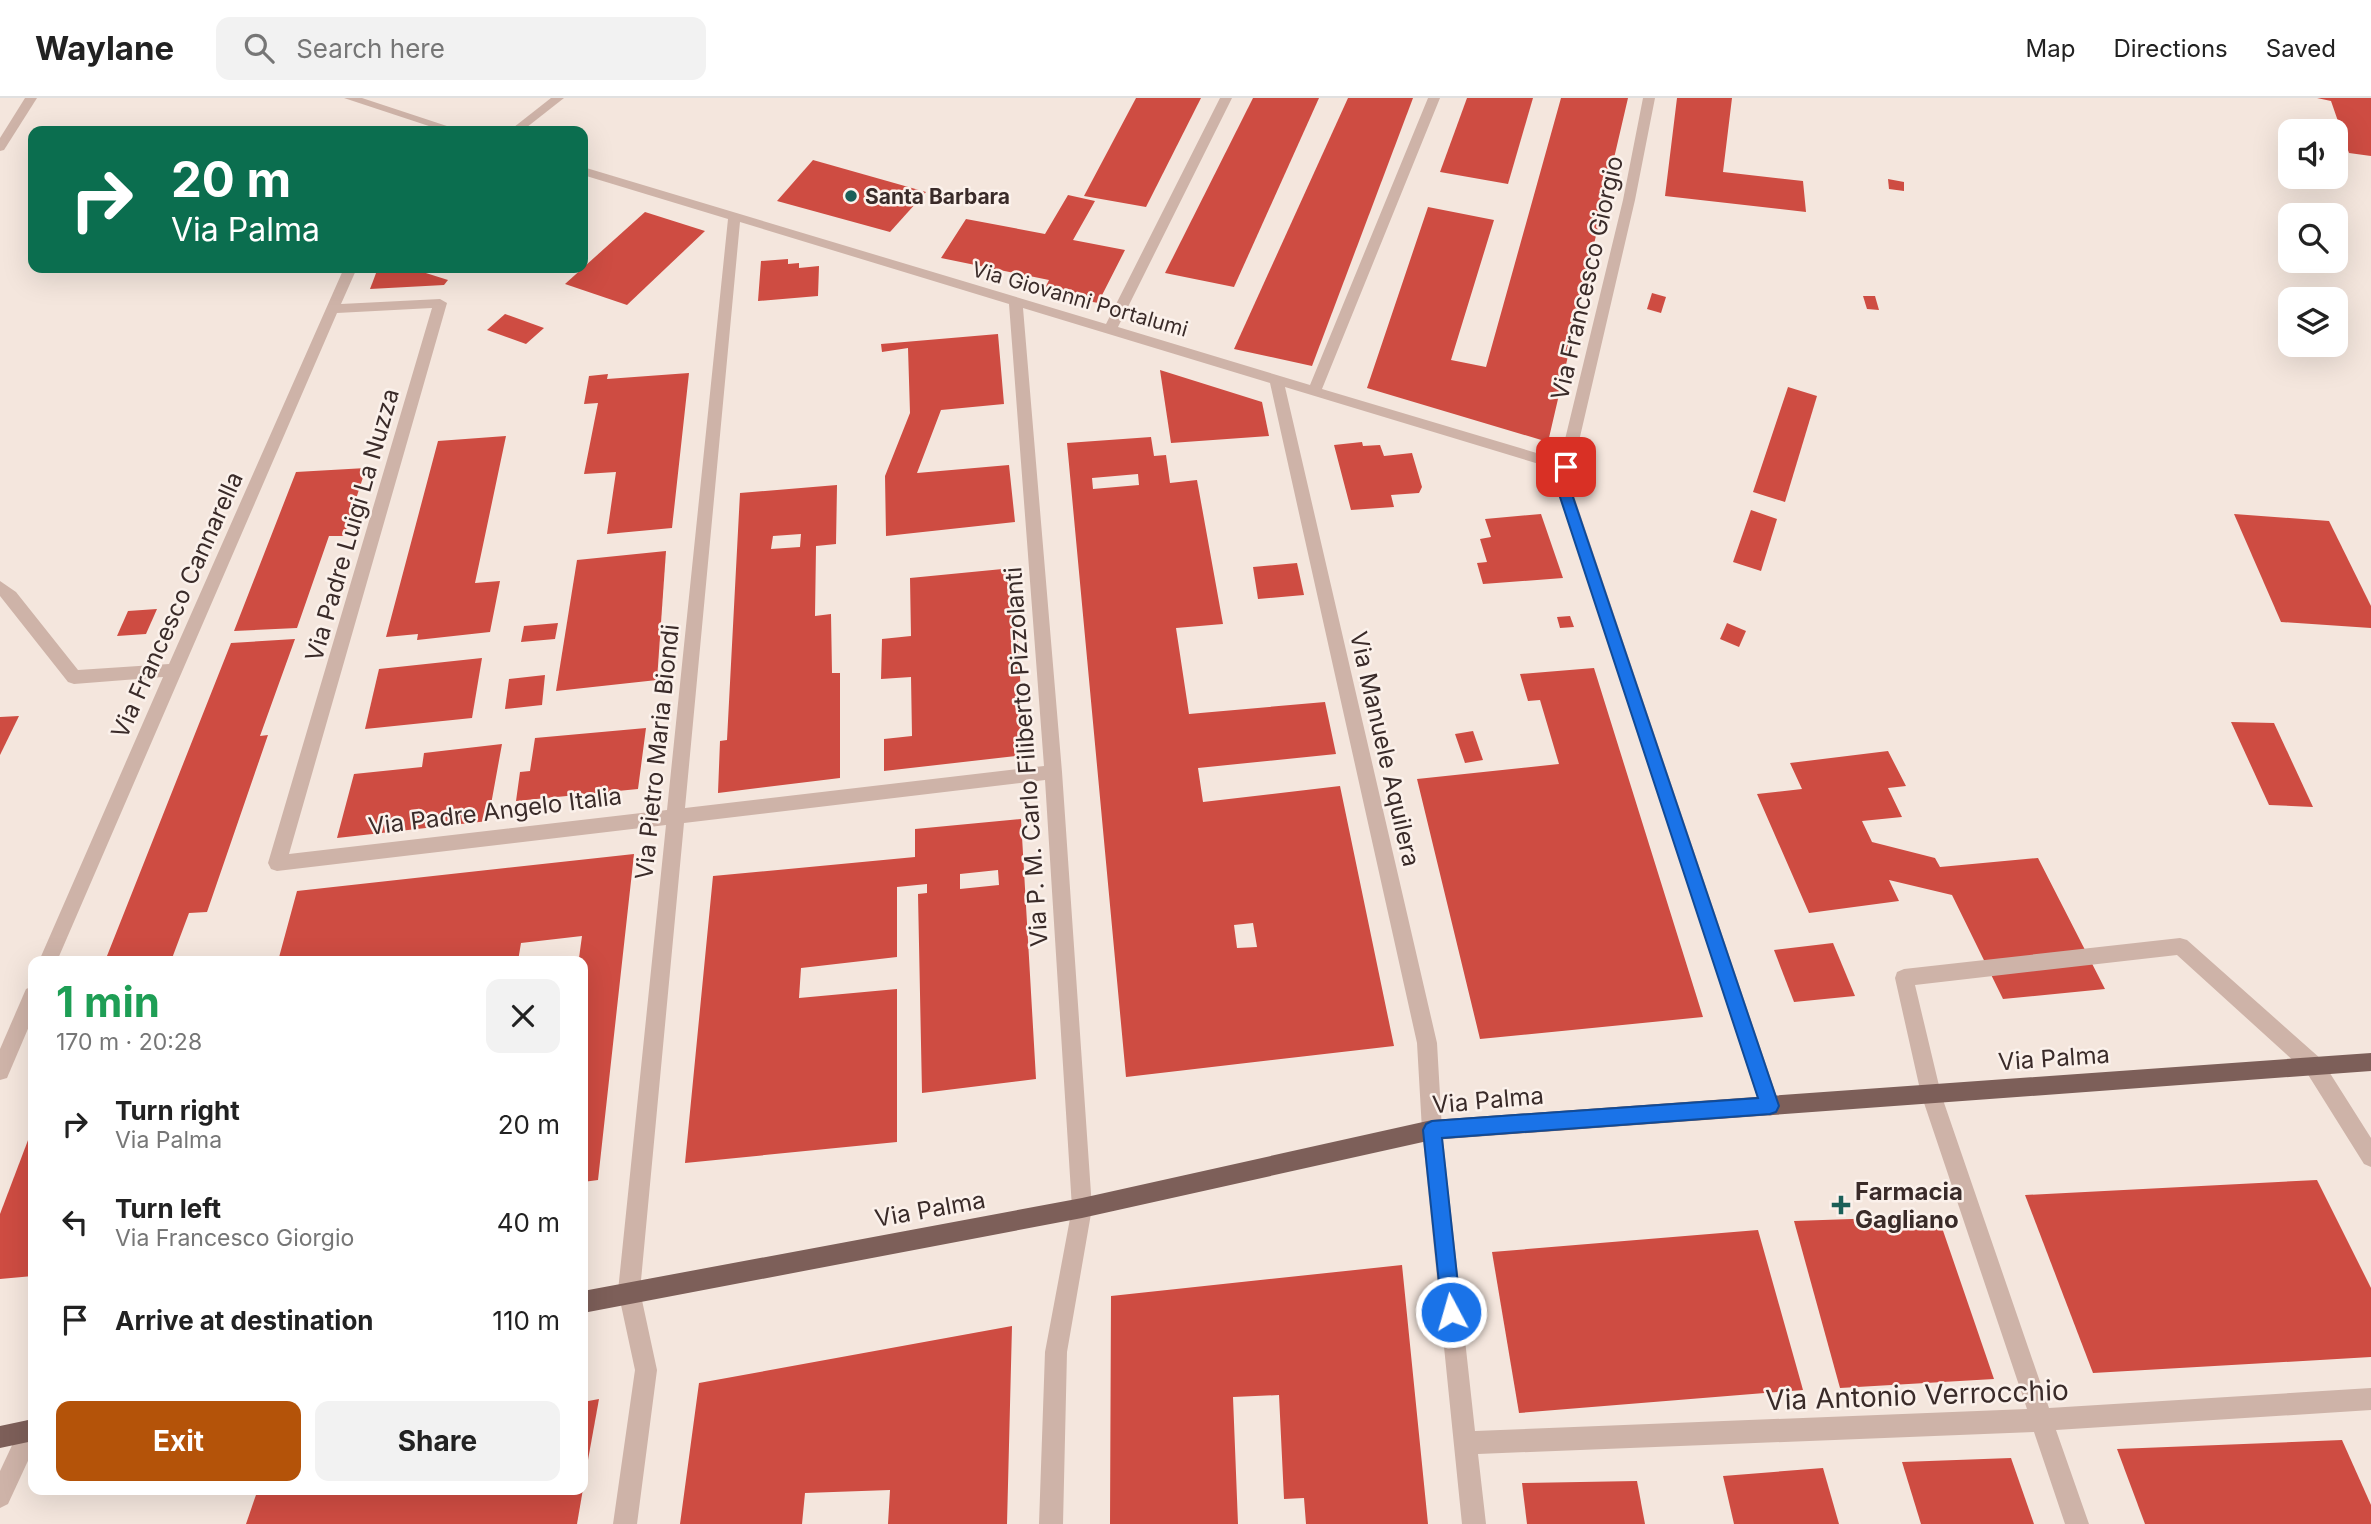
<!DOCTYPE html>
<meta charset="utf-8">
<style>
:root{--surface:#fff;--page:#f2f2f2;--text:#222;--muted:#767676;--line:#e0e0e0;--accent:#b45309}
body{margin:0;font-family:Inter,sans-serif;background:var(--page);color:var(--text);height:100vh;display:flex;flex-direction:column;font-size:26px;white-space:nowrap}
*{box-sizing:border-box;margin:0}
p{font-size:23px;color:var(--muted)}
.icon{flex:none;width:38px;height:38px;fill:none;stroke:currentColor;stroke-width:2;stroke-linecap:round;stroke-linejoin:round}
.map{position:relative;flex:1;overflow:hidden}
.sheet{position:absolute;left:28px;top:858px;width:560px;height:539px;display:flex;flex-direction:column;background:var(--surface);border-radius:14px;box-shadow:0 7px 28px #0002}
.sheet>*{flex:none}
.top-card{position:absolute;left:28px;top:28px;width:560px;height:147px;border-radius:14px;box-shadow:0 7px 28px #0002;background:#0b6e4f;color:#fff;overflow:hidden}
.tools{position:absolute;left:2278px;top:21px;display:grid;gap:14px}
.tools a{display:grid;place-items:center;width:70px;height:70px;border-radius:14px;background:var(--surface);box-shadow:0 7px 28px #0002;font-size:35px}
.pin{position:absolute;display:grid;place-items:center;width:60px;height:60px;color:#fff;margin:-30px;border-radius:14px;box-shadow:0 4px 10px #0006}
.me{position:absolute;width:77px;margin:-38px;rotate:354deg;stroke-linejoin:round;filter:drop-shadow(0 0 5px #0008)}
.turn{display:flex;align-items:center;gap:24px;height:147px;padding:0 28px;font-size:32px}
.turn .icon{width:91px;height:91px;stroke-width:2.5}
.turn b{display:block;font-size:49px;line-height:60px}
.round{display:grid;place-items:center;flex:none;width:74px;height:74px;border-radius:14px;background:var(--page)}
.head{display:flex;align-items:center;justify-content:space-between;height:119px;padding:0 28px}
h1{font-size:42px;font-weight:700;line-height:52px;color:#1e9e55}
.primary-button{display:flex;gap:14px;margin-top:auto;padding:14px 28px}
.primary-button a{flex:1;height:80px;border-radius:14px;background:var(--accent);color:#fff;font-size:28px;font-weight:700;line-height:80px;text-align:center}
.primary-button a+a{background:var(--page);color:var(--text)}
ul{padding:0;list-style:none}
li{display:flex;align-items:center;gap:21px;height:98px;padding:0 28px}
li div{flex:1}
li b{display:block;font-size:26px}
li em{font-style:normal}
header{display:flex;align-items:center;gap:42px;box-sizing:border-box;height:98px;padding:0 35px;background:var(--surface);border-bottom:2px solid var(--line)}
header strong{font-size:33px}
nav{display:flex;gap:38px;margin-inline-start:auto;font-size:24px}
.search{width:490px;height:63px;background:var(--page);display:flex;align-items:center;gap:18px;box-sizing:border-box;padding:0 24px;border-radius:14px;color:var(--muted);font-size:26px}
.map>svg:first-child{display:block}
.building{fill:#ce4c42;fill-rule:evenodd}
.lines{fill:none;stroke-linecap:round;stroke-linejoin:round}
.minor{fill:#ceb3a8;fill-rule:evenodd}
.major{fill:#7d5f59;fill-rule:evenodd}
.route{fill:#1a73e8;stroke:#114b97;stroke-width:2}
.poi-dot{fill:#1b5f58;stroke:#fbf1eb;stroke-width:2.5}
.labels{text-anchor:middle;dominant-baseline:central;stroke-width:5;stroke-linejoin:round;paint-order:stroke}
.far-poi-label{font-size:21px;font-weight:bold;fill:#3a2b29;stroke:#fbf1eb;text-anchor:start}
.far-street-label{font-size:21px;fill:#3a2b29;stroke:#fbf1eb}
.street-label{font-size:24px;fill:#3a2b29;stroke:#fbf1eb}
.poi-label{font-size:24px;font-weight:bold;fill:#3a2b29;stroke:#fbf1eb;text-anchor:start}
.near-street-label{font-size:28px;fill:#3a2b29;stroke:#fbf1eb}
</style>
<header>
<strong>Waylane</strong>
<div class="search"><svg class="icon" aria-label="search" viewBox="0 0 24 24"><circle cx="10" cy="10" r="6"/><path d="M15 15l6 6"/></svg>Search here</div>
<nav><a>Map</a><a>Directions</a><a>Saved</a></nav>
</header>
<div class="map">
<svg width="2371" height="1426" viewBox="0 0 2371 1426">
<rect width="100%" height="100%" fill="#f4e6dd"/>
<g class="building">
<polygon points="1136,0 1201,0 1146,109 1084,98"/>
<polygon points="1253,0 1319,0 1234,189 1165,175"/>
<polygon points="1348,0 1413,0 1312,268 1234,251"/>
<polygon points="1467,0 1533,0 1508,86 1440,74"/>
<polygon points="1561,0 1628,0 1548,344 1367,290 1428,109 1494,122 1451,262 1486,269"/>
<polygon points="1677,0 1732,0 1723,74 1803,83 1806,114 1665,98"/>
<polygon points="2317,0 2371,0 2371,58 2349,55 2331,3"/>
<polygon points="813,62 926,94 890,134 777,103"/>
<polygon points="1888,81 1904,84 1904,93 1889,91"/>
<polygon points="1068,97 1095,103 1073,142 1125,152 1098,205 1043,194 1049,182 941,160 966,121 1045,136"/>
<polygon points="645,114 705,133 627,207 565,186"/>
<polygon points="788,161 788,166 799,165 799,170 819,168 818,198 758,203 761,163"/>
<polygon points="378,170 410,170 448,182 444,187 370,191"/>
<polygon points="1652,195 1666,199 1661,215 1647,211"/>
<polygon points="1863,198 1875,198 1879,212 1867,211"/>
<polygon points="505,216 544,230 526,246 487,232"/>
<polygon points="998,236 1004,306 941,312 917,375 1009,367 1015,424 886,438 885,378 910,315 908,250 882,254 881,246"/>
<polygon points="1160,272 1262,304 1269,338 1171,345"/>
<polygon points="689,275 672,430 607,436 616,374 584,376 598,305 584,306 589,278 608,276 607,281"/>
<polygon points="1788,289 1817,298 1785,404 1753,394"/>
<polygon points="506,338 475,485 500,483 490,534 417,542 418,536 386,539 438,343"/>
<path d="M1151 339 1154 358 1166 357 1170 385 1197 382 1223 526 1176 530 1189 616 1325 604 1336 656 1198 670 1203 704 1340 688 1394 948 1126 979 1067 345ZM1138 376 1139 387 1093 391 1092 380ZM1253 825 1257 849 1237 850 1234 827Z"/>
<polygon points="1362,344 1363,348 1380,347 1384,358 1412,355 1422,389 1419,395 1391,397 1394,409 1351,412 1334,347"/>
<polygon points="366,370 344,438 329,438 297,530 234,533 296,374"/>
<path d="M837 387 836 446 816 448 815 518 831 516 832 575H840V680L718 695 720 643 727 642 740 395ZM801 436 800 449 771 451 773 438Z"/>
<polygon points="1751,412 1777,421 1761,473 1733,464"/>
<polygon points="1541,416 1563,480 1483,486 1477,465 1487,464 1480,441 1491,439 1485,421"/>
<polygon points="2234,416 2329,423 2371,508 2371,530 2281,524"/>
<polygon points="666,453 657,582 556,593 577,462"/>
<polygon points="1297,465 1304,497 1258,501 1253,469"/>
<polygon points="1013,470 1025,657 884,673 884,641 912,638 911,579 881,581 882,541 911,538 910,480"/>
<polygon points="157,511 146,536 117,538 128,513"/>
<polygon points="1570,518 1574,529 1560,530 1557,519"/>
<polygon points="558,525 555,541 521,544 524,528"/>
<polygon points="1727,525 1746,533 1739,549 1720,541"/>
<polygon points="295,541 260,638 268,637 207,814 189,815 171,863 105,863 231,545"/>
<polygon points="482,560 472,620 365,631 379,571"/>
<polygon points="1594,570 1703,919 1480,941 1417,681 1559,666 1540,602 1528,603 1520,576"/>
<polygon points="545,577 542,607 505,611 509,581"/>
<polygon points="19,618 0,657 0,619"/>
<polygon points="2231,624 2274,625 2313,709 2269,707"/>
<polygon points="646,630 638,691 516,703 520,674 530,673 535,640"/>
<polygon points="1473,633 1483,662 1465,665 1455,636"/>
<polygon points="502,646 488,723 337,740 354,676 422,669 424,655"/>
<polygon points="1888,653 1906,688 1888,690 1902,719 1862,723 1872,744 1935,760 1940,769 2038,760 2105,891 2003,901 1952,797 1889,782 1899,803 1809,815 1757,696 1802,691 1790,665"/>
<path d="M1021 721 1036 981 922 995 918 796 927 795V786L897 789V859L801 870 799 900 897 891V1044L685 1065 713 778 915 759V731ZM998 772 999 787 960 791V776Z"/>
<polygon points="634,756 598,1082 583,1084 583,863 571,861 579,860 582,838 521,845 518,863 278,863 297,793"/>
<polygon points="1833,845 1855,898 1794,904 1774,852"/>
<polygon points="33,1029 33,1178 0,1181 0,1116"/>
<polygon points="2317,1082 2371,1190 2371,1259 2093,1275 2025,1097"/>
<polygon points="1938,1118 1994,1281 1840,1290 1794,1123"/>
<polygon points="1758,1132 1803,1292 1519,1315 1492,1154"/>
<polygon points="1402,1167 1428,1426 1306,1426 1304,1400 1284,1401 1279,1297 1233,1299 1238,1426 1110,1426 1111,1198"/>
<polygon points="1012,1228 1007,1426 888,1426 890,1392 805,1395 802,1426 680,1426 699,1285"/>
<polygon points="599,1301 584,1384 583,1384 583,1304"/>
<polygon points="2342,1342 2371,1407 2371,1426 2145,1426 2117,1351"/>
<polygon points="2011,1360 2034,1426 1921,1426 1902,1364"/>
<polygon points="1823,1370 1839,1426 1734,1426 1723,1378"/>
<polygon points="1637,1383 1645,1426 1527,1426 1522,1385"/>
<polygon points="258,1391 583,1391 577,1426 246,1426"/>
</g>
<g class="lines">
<g class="minor">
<polygon points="25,0 37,0 4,52 0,53 0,40"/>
<polygon points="344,0 362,0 462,33 444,33"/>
<polygon points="551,0 564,0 522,33 509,33"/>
<path d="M1220 0H1232L1118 229 1310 287 1428 0H1440L1322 291 1560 362 1623 102 1643 0H1655L1635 102 1573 369V395L1780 1008 1777 1015 1770 1018 1763 1015 1760 1008 1559 395V372L1285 289 1437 945 1442 1032 1475 1333 2027 1311 1921 996 1895 880 1897 874 1904 871 2180 840 2187 842 2321 961 2371 1040V1069L2364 1066 2307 975 2177 857 1915 887 1941 996 2049 1310 2371 1290V1312L2056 1332 2089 1426H2065L2034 1334 1478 1356 1486 1426H1462L1422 1032 1417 945 1270 285 1023 210 1062 674 1092 1110 1067 1254 1063 1426H1039L1045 1254 1072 1110 1045 682 684 725 640 1193 657 1272 637 1426H613L635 1272 618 1193 666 727 277 773 271 771 268 765 432 210 337 215 57 863H39L163 579 74 586 68 584 0 498V483L16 494 78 572 169 566 344 170H357L341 206 440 201 447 205 289 756 667 712 728 121 583 77V69L1106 226ZM740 124 1009 206 1044 668 685 710Z"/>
<polygon points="33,888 33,919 7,980 0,982 0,951 26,891"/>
<polygon points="31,1321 33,1322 33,1352 8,1406 0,1410 0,1373 23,1324"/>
</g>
<g class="major">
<polygon points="2371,955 2371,973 1432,1042 1082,1120 583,1215 583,1193 1082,1100 1432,1022"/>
<polygon points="33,1321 33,1343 0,1350 0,1328"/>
</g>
</g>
<polygon class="route" points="1566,364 1573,369 1572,396 1779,1008 1776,1014 1770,1016 1442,1040 1461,1214 1458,1221 1451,1224 1444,1221 1442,1214 1423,1032 1426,1026 1432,1023 1758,1000 1559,396 1560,369"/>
<g class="poi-dot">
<circle cx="851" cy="98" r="7"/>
<path d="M1837.5 1096.5h7v7h7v7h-7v7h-7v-7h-7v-7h7z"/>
</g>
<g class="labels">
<g class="far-poi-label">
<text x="865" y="98">Santa Barbara</text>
</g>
<g class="far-street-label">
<text transform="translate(1080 201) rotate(16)">Via Giovanni Portalumi</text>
</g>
<g class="street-label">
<text transform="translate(1587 180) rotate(-77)">Via Francesco Giorgio</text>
<text transform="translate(352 427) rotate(-74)">Via Padre Luigi La Nuzza</text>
<text transform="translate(177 507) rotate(-66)">Via Francesco Cannarella</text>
<text transform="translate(1385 651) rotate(77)">Via Manuele Aquilera</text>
<text transform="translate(657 654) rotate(-84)">Via Pietro Maria Biondi</text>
<text transform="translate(1026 659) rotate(-94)">Via P. M. Carlo Filiberto Pizzolanti</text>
<text transform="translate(495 713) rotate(-7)">Via Padre Angelo Italia</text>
<text transform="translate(2054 960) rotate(-4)">Via Palma</text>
<text transform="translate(1488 1002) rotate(-5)">Via Palma</text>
<text transform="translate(930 1111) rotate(-10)">Via Palma</text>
</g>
<g class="poi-label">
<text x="1855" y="1093">Farmacia<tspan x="1855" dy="28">Gagliano</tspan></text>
</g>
<g class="near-street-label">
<text transform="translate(1917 1297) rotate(-2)">Via Antonio Verrocchio</text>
</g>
</g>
</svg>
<div class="tools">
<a><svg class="icon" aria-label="sound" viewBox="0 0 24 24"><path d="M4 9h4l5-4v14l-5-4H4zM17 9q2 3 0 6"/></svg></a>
<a><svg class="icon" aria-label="search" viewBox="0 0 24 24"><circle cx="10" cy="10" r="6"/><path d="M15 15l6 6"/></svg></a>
<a><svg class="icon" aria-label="layers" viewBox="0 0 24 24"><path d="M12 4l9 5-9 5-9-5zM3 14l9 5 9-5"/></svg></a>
</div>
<div class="pin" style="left:1566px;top:369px;background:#d93025"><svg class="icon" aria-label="arrive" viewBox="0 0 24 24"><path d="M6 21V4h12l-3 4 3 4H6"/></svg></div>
<svg class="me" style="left:1451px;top:1214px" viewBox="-20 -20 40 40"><circle r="17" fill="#1a73e8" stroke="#fff" stroke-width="3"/><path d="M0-11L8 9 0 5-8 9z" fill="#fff"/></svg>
<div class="top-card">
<div class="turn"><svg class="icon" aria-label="right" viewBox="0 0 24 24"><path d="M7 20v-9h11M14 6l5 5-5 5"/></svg><div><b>20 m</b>Via Palma</div></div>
</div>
<section class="sheet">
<div class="head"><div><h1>1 min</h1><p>170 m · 20:28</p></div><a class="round"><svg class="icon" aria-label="close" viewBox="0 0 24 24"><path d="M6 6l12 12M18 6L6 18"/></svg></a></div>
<ul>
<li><svg class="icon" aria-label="right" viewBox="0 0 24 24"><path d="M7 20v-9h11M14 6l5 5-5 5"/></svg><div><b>Turn right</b><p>Via Palma</p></div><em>20 m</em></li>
<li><svg class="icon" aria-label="left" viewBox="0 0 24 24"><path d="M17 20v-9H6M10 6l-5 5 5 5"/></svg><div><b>Turn left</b><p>Via Francesco Giorgio</p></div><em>40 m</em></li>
<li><svg class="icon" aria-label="arrive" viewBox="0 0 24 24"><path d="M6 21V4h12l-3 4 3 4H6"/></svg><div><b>Arrive at destination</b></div><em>110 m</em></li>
</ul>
<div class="primary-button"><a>Exit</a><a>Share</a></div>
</section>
</div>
